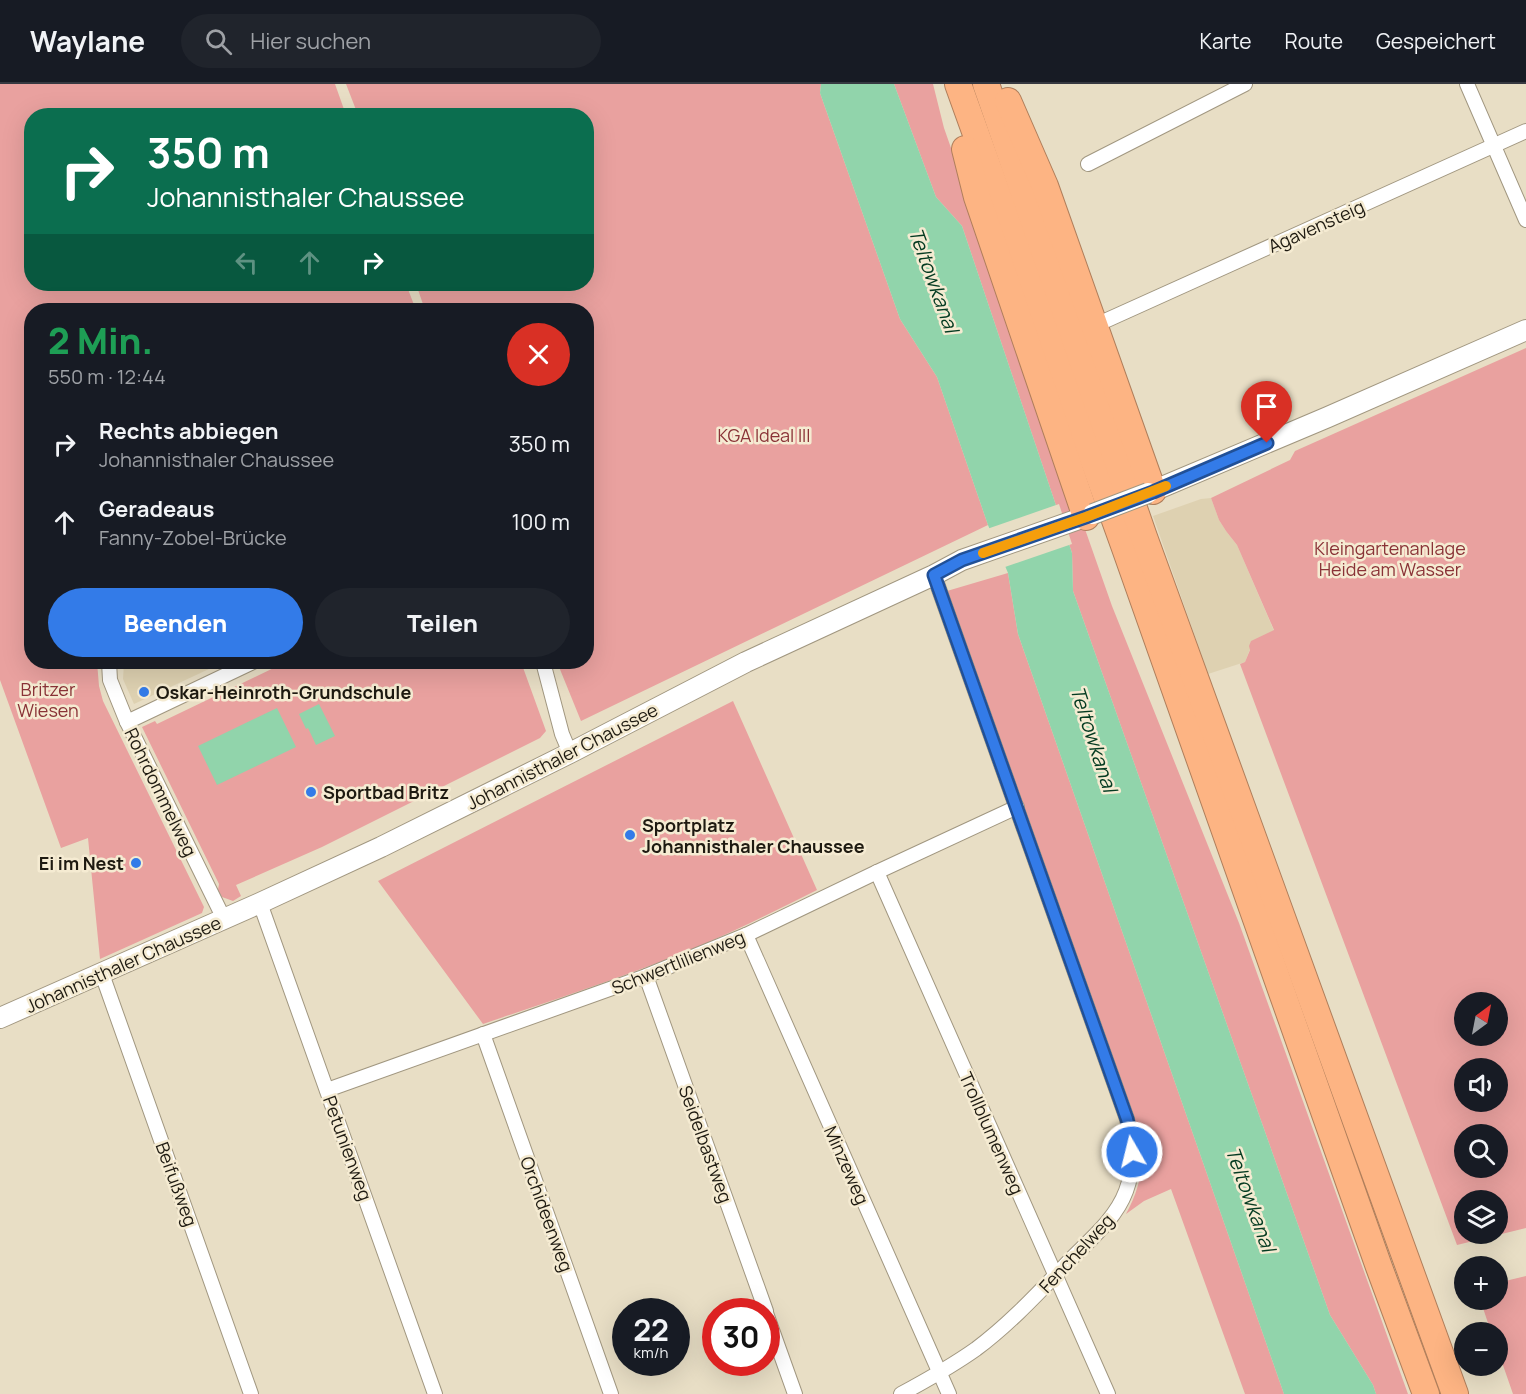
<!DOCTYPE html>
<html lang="de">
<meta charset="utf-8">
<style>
:root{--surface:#171b24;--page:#20242c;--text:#f1f3f6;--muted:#9ea1a6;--line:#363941;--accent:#337be8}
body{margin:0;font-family:Manrope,sans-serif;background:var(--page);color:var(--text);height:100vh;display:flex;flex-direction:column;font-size:22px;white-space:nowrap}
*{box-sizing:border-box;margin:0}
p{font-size:20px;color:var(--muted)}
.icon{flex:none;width:33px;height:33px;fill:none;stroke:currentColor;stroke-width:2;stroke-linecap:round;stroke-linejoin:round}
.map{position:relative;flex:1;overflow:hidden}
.drawer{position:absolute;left:24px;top:219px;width:570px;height:366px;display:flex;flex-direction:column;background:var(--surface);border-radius:24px;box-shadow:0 6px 24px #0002}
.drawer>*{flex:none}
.guide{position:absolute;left:24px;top:24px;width:570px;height:183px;border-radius:24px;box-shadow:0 6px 24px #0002;background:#0b6e4f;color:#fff;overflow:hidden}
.needle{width:39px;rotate:32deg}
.tools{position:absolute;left:1454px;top:908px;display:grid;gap:12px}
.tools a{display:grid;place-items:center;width:54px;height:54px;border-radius:50%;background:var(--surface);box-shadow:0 6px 24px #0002;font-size:30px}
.speed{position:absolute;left:612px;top:1214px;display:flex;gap:12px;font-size:30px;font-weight:700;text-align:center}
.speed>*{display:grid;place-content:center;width:78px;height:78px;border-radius:50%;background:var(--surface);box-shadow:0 6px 24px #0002;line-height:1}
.speed small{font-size:15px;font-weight:400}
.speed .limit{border:9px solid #d22;background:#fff;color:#111}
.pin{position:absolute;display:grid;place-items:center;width:51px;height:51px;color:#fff;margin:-62px -26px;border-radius:50% 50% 50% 0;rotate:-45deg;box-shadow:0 0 6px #0007}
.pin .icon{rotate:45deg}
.me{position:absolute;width:66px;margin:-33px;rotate:352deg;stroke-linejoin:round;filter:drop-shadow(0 0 4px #0008)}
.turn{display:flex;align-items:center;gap:21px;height:126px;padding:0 24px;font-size:27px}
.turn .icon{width:78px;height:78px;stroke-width:2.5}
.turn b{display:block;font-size:42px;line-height:51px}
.lanes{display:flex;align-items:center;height:57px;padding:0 24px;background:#0003;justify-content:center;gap:30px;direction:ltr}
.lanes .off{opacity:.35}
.round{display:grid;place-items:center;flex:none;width:63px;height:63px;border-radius:32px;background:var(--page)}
.head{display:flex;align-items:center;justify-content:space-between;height:102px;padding:0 24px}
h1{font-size:36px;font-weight:800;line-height:45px;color:#1e9e55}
.action{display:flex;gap:12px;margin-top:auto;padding:12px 24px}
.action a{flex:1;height:69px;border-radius:36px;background:var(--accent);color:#fff;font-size:24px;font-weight:800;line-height:69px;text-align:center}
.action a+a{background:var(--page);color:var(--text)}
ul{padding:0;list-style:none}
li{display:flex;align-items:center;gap:18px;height:78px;padding:0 24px}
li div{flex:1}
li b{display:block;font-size:22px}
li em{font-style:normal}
header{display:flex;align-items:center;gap:36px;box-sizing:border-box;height:84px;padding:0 30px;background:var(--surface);border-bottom:2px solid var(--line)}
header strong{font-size:28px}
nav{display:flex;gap:33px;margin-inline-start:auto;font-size:21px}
.search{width:420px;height:54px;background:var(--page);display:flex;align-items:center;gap:15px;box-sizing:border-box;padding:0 21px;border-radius:33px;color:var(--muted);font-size:22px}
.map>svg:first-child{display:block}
.built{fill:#ded1b1}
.green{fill:#e9a19f;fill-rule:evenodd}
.water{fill:#91d4ab}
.pier{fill:#e8dec5}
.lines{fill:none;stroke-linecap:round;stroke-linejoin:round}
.street-casing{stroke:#a19780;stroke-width:16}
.secondary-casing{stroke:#a19780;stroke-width:22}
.highway-casing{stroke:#af7e5b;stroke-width:28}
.street{stroke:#fff;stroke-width:14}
.secondary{stroke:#fff;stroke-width:20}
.highway{stroke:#fdb483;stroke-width:26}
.secondary-bridge-casing{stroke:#a19780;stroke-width:22;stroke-linecap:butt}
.secondary-bridge{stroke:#fff;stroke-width:20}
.route-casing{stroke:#215097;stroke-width:15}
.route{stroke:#337be8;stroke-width:10}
.slow{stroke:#f59e0b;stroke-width:10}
.poi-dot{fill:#337be8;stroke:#f5ebd2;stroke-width:2}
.labels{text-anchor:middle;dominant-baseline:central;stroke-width:5;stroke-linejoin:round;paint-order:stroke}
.street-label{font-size:18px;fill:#1e1a11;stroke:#f5ebd2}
.park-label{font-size:18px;fill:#8a3337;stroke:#f5ebd2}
.poi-label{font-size:18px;font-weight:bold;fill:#1e1a11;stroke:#f5ebd2;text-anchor:start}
.water-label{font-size:20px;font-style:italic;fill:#043b21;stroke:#f5ebd2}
</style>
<header>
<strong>Waylane</strong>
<div class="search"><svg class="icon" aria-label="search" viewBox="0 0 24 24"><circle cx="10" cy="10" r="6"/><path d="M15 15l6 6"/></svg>Hier suchen</div>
<nav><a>Karte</a><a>Route</a><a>Gespeichert</a></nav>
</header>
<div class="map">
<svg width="1526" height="1310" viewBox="0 0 1526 1310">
<rect width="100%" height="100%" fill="#e8dec5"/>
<g class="built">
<polygon points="1211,414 1219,436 1226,447 1237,461 1274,547 1250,565 1245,578 1208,590 1153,432 1201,415"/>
<polygon points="124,578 224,578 134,620 123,595"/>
</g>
<g class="green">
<polygon points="0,0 335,0 346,31 32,32 32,200 406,200 416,226 32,226 32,578 97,578 99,602 103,617 204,823 202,829 100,875 88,754 61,764 0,596"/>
<polygon points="346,0 821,0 820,9 900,235 937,293 988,441 581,637 557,578 586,578 586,226 425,226 416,200 586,200 586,32 358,31"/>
<polygon points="894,0 933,0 944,44 1112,522 1239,839 1408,1310 1376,1310 1373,1301 1330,1231 1073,507 1072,469 962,142 936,113"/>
<path d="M1526 264V1144L1457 1161 1240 580 1245 578 1250 566 1249 562 1251 557 1274 546 1237 461 1226 447 1219 436 1211 414 1290 376 1295 367ZM1464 918H1497V951H1464ZM1464 984H1497V1017H1464ZM1464 1050H1497V1083H1464ZM1464 1116H1497V1149H1464Z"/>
<path d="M1008 489 1018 550 1284 1310H1245L1171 1105 1144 1117 1126 1130C1138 1108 1145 1084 1141 1058L947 507Z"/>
<polygon points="286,578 521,578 546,647 540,654 322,763 236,801 241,812 233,817 222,813 218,806 219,800 142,643 155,637 157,640"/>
<path d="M733 617 817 806C779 825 741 844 702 861 630 891 556 915 483 940L378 797Z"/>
<polygon points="1526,1192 1526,1310 1513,1310 1497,1264 1497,1248 1491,1248 1480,1215 1497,1215 1497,1199"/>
</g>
<g class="water">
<polygon points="821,0 894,0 936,113 962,142 1072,469 1073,507 1330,1231 1373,1301 1376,1310 1284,1310 1018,550 1008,489 988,441 937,293 900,235 820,9"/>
<polygon points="319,620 335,652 316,661 308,644 306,645 299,630"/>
<polygon points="277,624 296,663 217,701 198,662"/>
</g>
<polygon class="pier" points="1059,420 1072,460 1002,484 987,445"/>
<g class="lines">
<defs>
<g id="street">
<polyline points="1467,0 1526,136"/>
<polyline points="1088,80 1245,0"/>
<polyline points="1107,236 1526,47"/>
<polyline points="109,578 110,596 127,638 224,835"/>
<polyline points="543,578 562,650 570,669"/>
<polyline points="127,638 253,578"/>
<polyline points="877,788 1108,1310"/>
<polyline points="260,819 435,1310"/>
<polyline points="746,851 949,1310"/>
<polyline points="102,890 251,1310"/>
<polyline points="646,892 766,1227"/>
<polyline points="483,950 611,1310"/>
<polyline points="327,1006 646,892 746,851 877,788 1017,723"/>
<polyline points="766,1229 795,1310"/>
<path d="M901 1310C927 1296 952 1282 976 1265 1011 1239 1041 1206 1072 1174 1092 1154 1116 1134 1126 1107 1135 1084 1132 1059 1127 1035L934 491"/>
</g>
<g id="secondary">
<polyline points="1148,409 1328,333 1526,246"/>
<polyline points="0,934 260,819 381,763 570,669 746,578 934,491 962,476 1093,430"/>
</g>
<g id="highway">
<polyline points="958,0 1125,464 1379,1183 1426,1310"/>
<polyline points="986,0 1144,453 1455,1310"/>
<polyline points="1008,17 1045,102 1153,407"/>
<polyline points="965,65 977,113 1086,433"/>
</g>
</defs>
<use href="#street" class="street-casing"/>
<use href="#secondary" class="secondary-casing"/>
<use href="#highway" class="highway-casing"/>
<use href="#street" class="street"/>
<use href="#secondary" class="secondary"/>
<use href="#highway" class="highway"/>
<defs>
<polyline id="secondary-bridge" points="1093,430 1148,409"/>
</defs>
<use href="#secondary-bridge" class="secondary-bridge-casing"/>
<use href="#secondary-bridge" class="secondary-bridge"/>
</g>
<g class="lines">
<defs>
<polyline id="route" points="1132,1068 1131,1052 1127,1035 934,491 962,476 1086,433 1153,408 1267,359"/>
</defs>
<use href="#route" class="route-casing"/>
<use href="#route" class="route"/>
<polyline class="slow" points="983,469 1086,433 1166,402"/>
</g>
<g class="poi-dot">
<circle cx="144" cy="608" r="6"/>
<circle cx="311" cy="708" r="6"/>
<circle cx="630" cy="751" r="6"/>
<circle cx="136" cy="779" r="6"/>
</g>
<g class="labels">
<g class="street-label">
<text transform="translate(1316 142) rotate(-24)">Agavensteig</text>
<text transform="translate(562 672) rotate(-27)">Johannisthaler Chaussee</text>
<text transform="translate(161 708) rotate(64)">Rohrdommelweg</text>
<text transform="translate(678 878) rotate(-22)">Schwertlilienweg</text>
<text transform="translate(123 880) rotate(-24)">Johannisthaler Chaussee</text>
<text transform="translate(992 1049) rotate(66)">Trollblumenweg</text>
<text transform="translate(706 1060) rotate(70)">Seidelbastweg</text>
<text transform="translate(348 1064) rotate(70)">Petunienweg</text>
<text transform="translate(847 1081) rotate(66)">Minzeweg</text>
<text transform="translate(177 1100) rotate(70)">Beifußweg</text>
<text transform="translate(547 1130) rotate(70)">Orchideenweg</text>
<text transform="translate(1076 1169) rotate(-47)">Fenchelweg</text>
</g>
<g class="park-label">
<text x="764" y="351">KGA Ideal III</text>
<text x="1390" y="464">Kleingartenanlage<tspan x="1390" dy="21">Heide am Wasser</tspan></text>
<text x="48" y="605">Britzer<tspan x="48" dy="21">Wiesen</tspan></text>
</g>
<g class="poi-label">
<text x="156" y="608">Oskar-Heinroth-Grundschule</text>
<text x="323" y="708">Sportbad Britz</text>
<text x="642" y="741">Sportplatz<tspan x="642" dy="21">Johannisthaler Chaussee</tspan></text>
<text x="124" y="779" text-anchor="end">Ei im Nest</text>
</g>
<g class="water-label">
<text transform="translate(934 196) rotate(70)">Teltowkanal</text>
<text transform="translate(1094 655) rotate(72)">Teltowkanal</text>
<text transform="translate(1251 1115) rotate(70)">Teltowkanal</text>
</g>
</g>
</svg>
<div class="tools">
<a><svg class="needle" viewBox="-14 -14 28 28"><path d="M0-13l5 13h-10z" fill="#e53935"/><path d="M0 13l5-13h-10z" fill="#9ea1a6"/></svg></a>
<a><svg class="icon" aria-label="sound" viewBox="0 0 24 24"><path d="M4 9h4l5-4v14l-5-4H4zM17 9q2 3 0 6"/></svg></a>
<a><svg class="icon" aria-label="search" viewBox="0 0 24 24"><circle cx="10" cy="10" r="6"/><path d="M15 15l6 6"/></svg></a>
<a><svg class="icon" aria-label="layers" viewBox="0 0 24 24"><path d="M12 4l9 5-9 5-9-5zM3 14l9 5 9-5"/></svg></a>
<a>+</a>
<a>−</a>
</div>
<div class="speed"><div>22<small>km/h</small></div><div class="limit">30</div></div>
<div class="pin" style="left:1267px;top:359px;background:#d93025"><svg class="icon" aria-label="arrive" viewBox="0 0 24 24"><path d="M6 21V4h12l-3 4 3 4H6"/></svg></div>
<svg class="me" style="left:1132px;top:1068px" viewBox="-20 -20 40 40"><circle r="17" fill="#337be8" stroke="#fff" stroke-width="3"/><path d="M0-11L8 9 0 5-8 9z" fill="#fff"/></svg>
<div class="guide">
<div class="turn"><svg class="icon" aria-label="right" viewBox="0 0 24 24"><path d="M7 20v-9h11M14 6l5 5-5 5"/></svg><div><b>350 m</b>Johannisthaler Chaussee</div></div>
<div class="lanes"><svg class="icon off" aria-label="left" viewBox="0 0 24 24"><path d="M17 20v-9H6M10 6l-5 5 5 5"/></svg><svg class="icon off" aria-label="ahead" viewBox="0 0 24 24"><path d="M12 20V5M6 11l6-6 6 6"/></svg><svg class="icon" aria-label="right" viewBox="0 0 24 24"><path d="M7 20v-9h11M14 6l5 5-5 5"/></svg></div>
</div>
<section class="drawer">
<div class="head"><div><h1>2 Min.</h1><p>550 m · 12:44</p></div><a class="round" style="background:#d93025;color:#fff"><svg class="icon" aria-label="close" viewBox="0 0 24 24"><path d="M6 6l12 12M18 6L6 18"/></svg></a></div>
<ul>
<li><svg class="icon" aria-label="right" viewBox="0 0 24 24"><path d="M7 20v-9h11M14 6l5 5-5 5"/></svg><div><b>Rechts abbiegen</b><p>Johannisthaler Chaussee</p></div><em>350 m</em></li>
<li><svg class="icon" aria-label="ahead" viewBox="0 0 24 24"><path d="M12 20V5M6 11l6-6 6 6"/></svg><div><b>Geradeaus</b><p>Fanny-Zobel-Brücke</p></div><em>100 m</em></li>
</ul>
<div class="action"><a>Beenden</a><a>Teilen</a></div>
</section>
</div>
